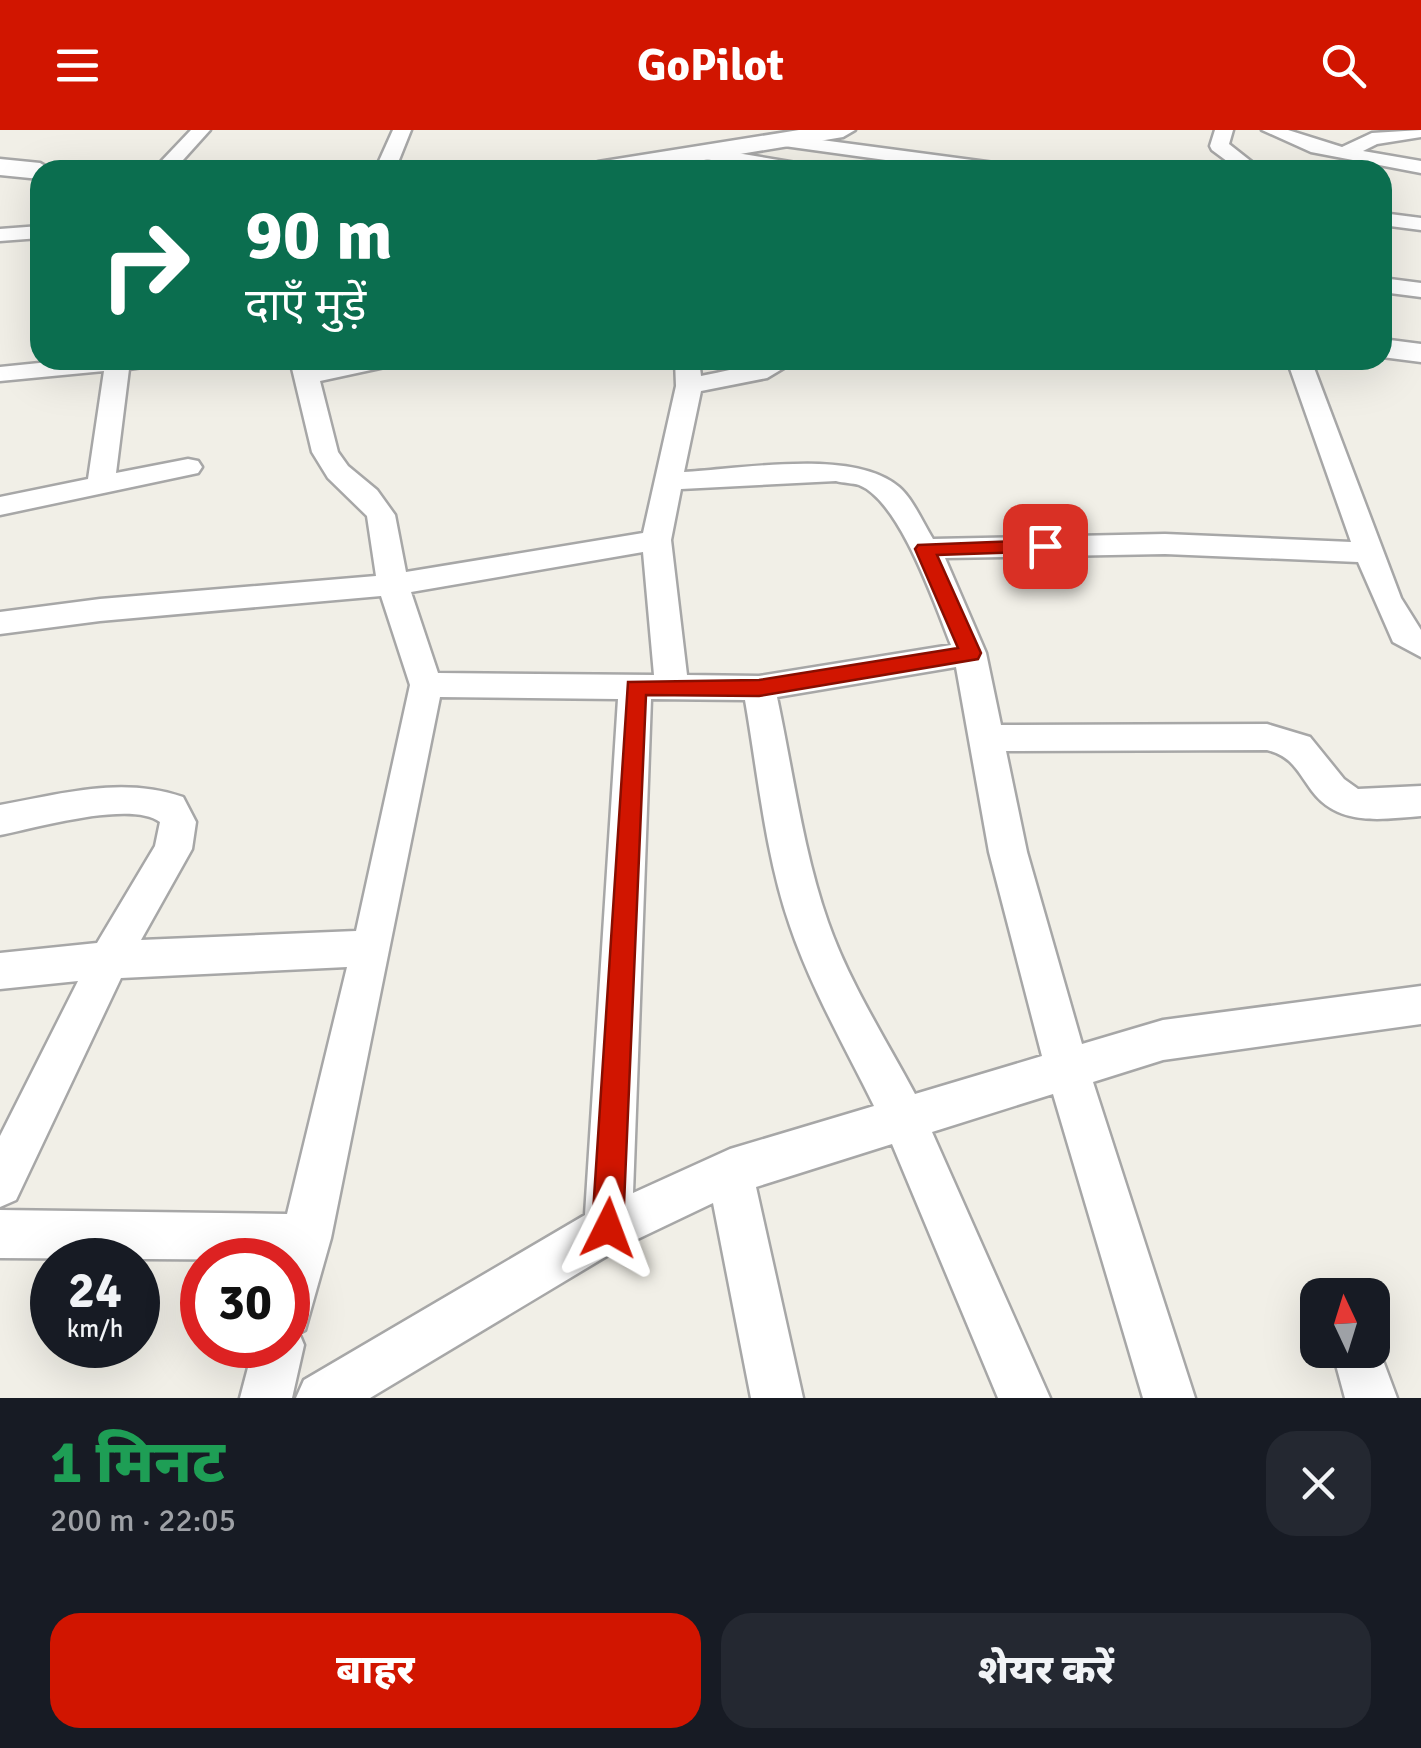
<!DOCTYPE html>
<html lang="hi">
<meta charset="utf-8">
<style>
:root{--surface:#171b24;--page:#242831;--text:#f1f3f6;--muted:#9ea1a6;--accent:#d11500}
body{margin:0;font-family:Signika,"Noto Sans Devanagari",sans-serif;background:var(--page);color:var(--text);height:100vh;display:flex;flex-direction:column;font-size:38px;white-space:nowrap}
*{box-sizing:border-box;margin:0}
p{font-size:32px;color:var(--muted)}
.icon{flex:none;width:55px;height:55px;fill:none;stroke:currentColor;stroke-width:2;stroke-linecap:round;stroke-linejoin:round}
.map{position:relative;height:1268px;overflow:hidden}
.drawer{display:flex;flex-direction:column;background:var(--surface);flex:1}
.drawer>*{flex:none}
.guide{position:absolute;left:30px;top:30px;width:1362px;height:210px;border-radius:30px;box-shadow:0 10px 40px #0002;background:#0b6e4f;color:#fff;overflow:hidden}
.needle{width:65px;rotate:356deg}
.tools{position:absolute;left:1300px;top:1148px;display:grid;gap:20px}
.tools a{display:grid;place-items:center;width:90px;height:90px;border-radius:20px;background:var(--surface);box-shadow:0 10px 40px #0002;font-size:50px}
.speed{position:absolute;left:30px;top:1108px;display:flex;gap:20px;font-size:50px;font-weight:700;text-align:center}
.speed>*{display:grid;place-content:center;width:130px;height:130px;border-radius:50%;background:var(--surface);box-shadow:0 10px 40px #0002;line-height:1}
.speed small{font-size:25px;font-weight:400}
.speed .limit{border:15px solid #d22;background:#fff;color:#111}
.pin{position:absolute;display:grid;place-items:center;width:85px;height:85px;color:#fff;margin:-42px;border-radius:20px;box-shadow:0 5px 15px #0006}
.me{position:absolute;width:110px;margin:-55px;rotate:3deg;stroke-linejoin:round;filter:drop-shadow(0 0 8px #0008)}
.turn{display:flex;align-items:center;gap:35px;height:210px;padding:0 50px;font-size:45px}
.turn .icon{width:130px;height:130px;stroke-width:2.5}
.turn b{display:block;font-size:70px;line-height:85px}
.round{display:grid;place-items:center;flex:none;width:105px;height:105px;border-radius:30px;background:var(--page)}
.summary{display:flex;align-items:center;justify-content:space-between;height:170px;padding:0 50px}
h1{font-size:60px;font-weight:800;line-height:75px;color:#1e9e55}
.button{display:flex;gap:20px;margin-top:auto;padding:20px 50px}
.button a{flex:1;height:115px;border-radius:30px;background:var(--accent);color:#fff;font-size:40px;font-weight:800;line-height:115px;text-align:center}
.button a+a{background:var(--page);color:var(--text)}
header{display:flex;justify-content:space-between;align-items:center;height:130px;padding:0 50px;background:var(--accent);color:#fff;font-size:45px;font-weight:800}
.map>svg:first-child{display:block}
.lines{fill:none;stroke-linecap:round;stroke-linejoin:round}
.minor-casing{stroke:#a7a7a7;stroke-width:5}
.tertiary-casing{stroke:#a7a7a7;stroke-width:5}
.minor{fill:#fff;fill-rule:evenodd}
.tertiary{fill:#fff;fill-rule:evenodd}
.route{fill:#d11500;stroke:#880e00;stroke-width:2.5}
</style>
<header><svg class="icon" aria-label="menu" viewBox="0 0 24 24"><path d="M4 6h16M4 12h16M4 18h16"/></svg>GoPilot<svg class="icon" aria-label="search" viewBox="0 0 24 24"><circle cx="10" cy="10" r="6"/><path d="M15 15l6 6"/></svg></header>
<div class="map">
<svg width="1421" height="1268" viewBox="0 0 1421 1268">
<rect width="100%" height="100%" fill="#f1efe7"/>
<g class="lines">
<defs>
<g id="minor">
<polygon points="191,0 210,0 174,40 153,40"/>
<polygon points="393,0 411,0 395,40 375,40"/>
<polygon points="1215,0 1233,0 1229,14 1262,40 1239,40 1212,20 1210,16"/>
<polygon points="1262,0 1288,0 1342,17 1372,3 1421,0 1421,7 1377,14 1363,21 1421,31 1421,43 1311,22"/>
<polygon points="784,5 1002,34 1012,40 958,40 777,15 777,7"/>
<polygon points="707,18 802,34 812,40 767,40 700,28 700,20"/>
<polygon points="1382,83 1421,88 1421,100 1382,95"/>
<polygon points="40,96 40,108 0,111 0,99"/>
<polygon points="1382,148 1421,153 1421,167 1382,162"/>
<polygon points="69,230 159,230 156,235 129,239 116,343 188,329 198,331 202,337 198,343 0,385 0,367 88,349 104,241 0,251 0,237"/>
<path d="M290 230H314L316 236 348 230H397L394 235 320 251 338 322 348 336 377 360 395 385 406 442 643 403 676 256 675 230H699L701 246C734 240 764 230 797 230L767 248 701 261 684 342C742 339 854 318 899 357 913 369 923 393 933 409L1165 404 1351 412 1287 230H1311L1401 468 1421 500V527L1393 512 1358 432 1165 424 945 428 986 523 1001 595 1267 594 1310 607 1344 649 1358 659 1421 656V686C1382 689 1339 697 1312 661 1298 642 1292 626 1267 620L1006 621 1027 722 1082 914 1163 890 1421 856V894L1163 930 1093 952 1195 1268H1143L1053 964 932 1002 1050 1268H998L892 1014 756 1057 803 1268H751L713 1073 625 1115 370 1268H296L304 1250 585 1085 618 569 440 567 331 1108 305 1200 299 1203 304 1215 292 1268H240L254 1215H288V1130L0 1128V1080L287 1084 347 837 121 848 16 1070 0 1077V1006L78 851 0 859V823L97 813 155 716 160 692C131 670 36 698 0 705V675C62 664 121 646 183 667L196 692 192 719 141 810 356 801 410 555 381 466 100 491 0 504V482L100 469 376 446 367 386 328 348 312 322ZM836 351C843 353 853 353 859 355 900 371 935 475 951 515L759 546 687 545 671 410 681 359ZM643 422 654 545 438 543 411 462ZM956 537 989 722 1042 926 915 964C885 908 849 852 828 792 803 721 793 642 777 567ZM651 569 745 570C758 644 765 724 790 796 811 858 845 917 874 976L730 1019 633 1063Z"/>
<polygon points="1372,1201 1397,1268 1345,1268 1332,1220 1372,1220"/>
</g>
<g id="tertiary">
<polygon points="799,0 855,0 843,7 644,40 585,40 598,32"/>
<polygon points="0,29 40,33 52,40 40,40 40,49 0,45"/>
<polygon points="1382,209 1421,214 1421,232 1382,227"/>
</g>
</defs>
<use href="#minor" class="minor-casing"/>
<use href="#tertiary" class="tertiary-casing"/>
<use href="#minor" class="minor"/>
<use href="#tertiary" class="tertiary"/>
</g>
<polygon class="route" points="1045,410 1051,412 1051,421 937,425 981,523 978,529 759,566 646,565 623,1098 618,1109 608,1113 597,1109 592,1098 628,552 759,550 958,518 915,419 918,415"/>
</svg>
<div class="tools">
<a><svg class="needle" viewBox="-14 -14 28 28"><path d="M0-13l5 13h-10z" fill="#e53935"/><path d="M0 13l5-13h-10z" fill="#9ea1a6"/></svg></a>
</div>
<div class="speed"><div>24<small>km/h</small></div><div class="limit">30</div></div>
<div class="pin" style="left:1045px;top:416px;background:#d93025"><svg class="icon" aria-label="arrive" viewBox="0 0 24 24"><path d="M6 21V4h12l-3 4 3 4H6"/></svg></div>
<svg class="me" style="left:608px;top:1098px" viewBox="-20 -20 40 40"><path d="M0-17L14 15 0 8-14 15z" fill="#d11500" stroke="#fff" stroke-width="4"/></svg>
<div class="guide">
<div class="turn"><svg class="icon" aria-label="right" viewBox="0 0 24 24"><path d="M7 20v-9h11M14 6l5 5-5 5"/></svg><div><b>90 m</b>दाएँ मुड़ें</div></div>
</div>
</div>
<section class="drawer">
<div class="summary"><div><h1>1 मिनट</h1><p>200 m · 22:05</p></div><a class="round"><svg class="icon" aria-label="close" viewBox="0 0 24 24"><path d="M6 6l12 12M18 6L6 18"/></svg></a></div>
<div class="button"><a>बाहर</a><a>शेयर करें</a></div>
</section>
